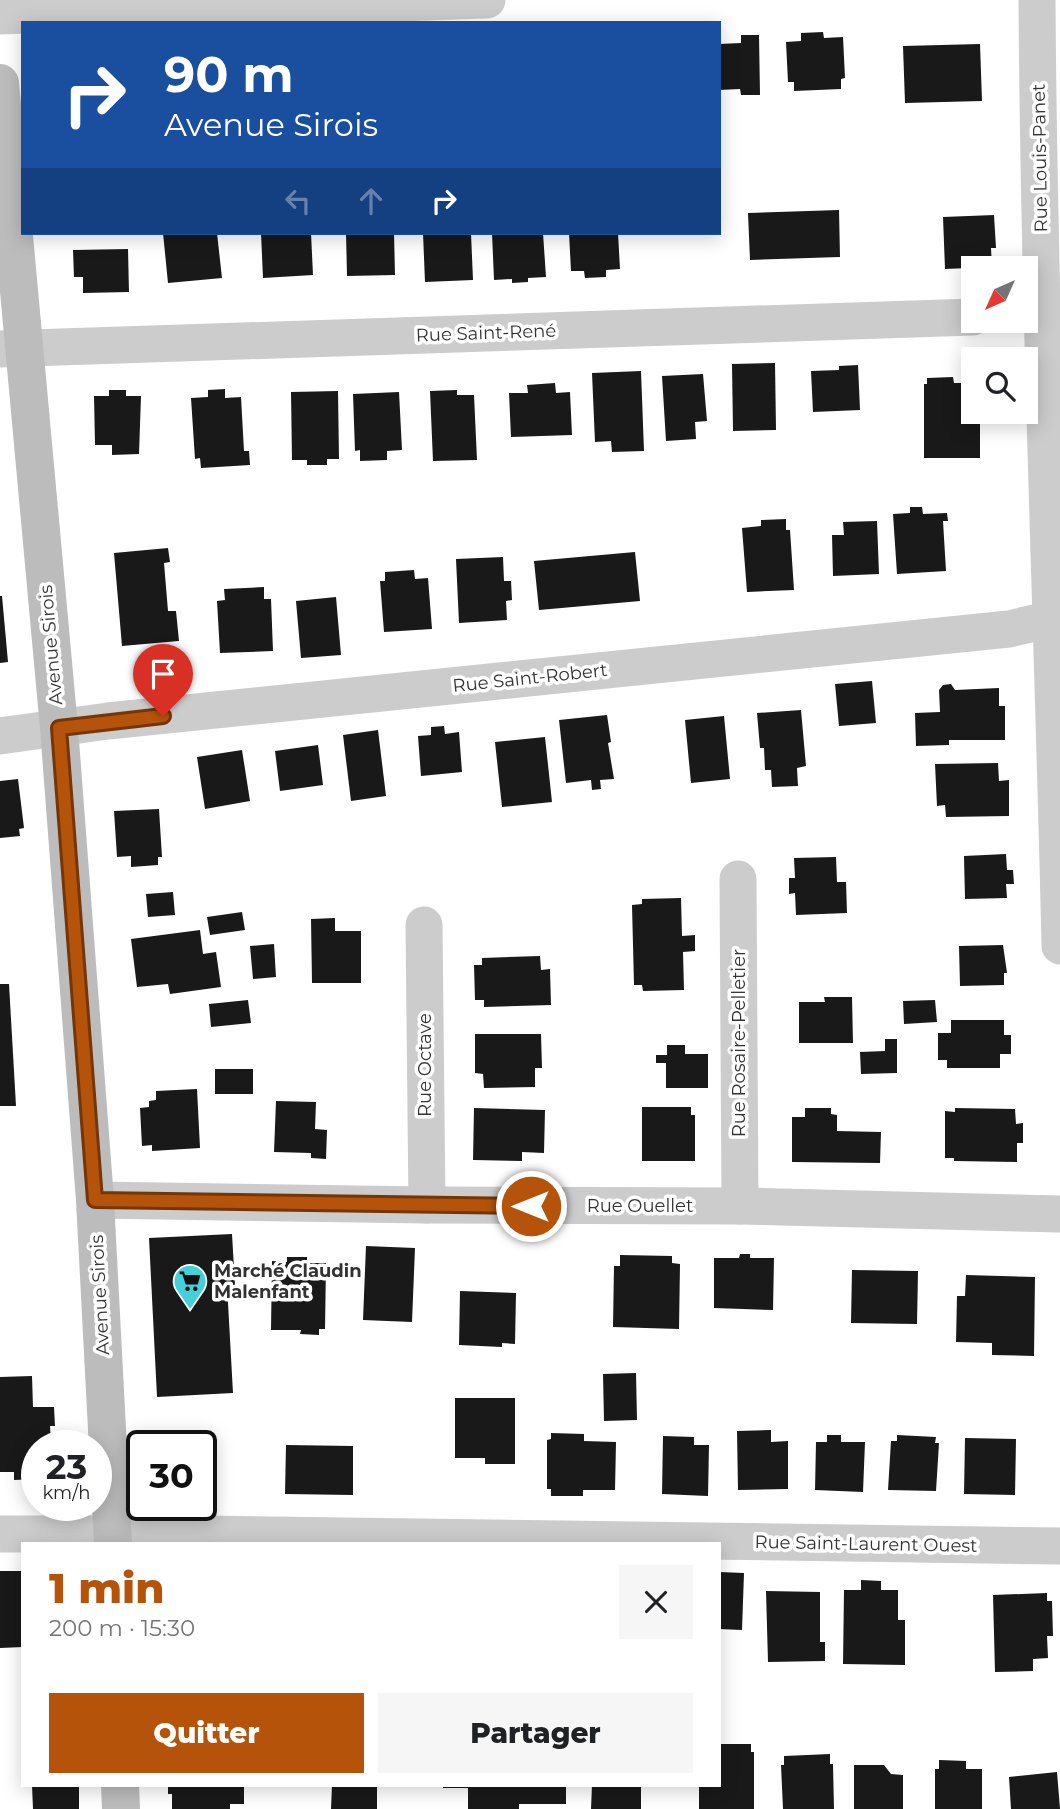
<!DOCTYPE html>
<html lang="fr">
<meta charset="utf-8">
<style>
:root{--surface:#fff;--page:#f6f6f6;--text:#202124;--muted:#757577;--accent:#b45309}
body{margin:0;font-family:Montserrat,sans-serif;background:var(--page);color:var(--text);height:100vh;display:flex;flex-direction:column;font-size:26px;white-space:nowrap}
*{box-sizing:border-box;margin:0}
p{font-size:23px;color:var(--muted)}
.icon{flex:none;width:38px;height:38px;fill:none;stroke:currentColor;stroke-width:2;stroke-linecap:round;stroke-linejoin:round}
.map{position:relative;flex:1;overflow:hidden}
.side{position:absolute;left:21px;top:1542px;width:700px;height:245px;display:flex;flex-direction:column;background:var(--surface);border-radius:0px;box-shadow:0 4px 18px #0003}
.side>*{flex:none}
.banner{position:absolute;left:21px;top:21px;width:700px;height:214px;border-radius:0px;box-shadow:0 4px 18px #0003;background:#1a4fa0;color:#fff;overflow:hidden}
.needle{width:46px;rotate:225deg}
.fabs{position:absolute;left:961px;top:256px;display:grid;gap:14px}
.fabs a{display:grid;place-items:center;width:77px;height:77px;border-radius:0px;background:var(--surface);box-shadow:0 4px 18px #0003;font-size:35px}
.speed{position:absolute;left:21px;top:1430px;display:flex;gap:14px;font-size:35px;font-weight:700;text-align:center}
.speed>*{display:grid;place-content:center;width:91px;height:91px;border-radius:50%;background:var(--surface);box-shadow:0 4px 18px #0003;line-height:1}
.speed small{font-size:18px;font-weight:400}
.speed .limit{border:4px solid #111;border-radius:10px;background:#fff;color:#111}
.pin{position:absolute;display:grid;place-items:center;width:60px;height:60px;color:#fff;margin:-72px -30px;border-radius:50% 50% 50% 0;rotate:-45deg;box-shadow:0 0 7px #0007}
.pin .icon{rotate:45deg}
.me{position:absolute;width:77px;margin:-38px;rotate:270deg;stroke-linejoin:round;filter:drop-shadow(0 0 5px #0008)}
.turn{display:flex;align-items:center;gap:24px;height:147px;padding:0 28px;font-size:32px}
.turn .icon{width:91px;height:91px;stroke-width:2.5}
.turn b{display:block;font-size:49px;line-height:60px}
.lanes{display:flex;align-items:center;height:66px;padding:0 28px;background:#0003;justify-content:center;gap:35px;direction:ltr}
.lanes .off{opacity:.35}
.round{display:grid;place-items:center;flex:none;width:74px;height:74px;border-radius:0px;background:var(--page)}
.overview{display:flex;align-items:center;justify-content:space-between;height:119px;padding:0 28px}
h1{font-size:42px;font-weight:800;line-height:52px;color:var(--accent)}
.primary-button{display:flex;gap:14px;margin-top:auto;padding:14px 28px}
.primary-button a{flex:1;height:80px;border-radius:0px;background:var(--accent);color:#fff;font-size:28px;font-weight:800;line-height:80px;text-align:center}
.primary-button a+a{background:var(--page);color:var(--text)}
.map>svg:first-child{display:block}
.building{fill:#191919}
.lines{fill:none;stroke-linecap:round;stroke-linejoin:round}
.street{stroke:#ccc;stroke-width:37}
.secondary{stroke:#bcbcbc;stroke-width:38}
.route-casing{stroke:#753606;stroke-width:18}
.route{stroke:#b45309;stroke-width:12}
.labels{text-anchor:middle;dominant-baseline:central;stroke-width:7;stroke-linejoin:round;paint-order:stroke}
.street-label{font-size:18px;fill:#323232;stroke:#fff}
.poi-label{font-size:18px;font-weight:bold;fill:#323232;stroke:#fff;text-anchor:start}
</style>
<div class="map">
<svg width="1060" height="1809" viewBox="0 0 1060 1809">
<rect width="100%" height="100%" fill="#fff"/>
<g class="building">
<polygon points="823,32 824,38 843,37 845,78 841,79 841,89 794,91 794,82 788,82 786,42 801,41 801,33"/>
<polygon points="741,35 759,35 760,95 741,95 740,89 719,90 719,44 741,43"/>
<polygon points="980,44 982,101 905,103 903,46"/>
<polygon points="839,210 840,257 750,260 748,213"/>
<polygon points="994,215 996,248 991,248 992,267 945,269 943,217"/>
<polygon points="163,233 217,233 222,278 168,283"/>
<polygon points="261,233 311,233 313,275 263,278"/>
<polygon points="346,233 394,233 395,275 347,276"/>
<polygon points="423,233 471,233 473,280 425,282"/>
<polygon points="492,233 543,233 546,277 528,278 528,282 512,283 512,279 494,280"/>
<polygon points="569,233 618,233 620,269 606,270 606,277 585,278 584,271 571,271"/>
<polygon points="128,249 129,292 83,293 83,277 74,277 73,250"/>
<polygon points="775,363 776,430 733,431 732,364"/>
<polygon points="858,365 860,410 813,412 811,371 839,370 839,366"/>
<polygon points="641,371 644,451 612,452 611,441 595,442 592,373"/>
<polygon points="703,374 707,421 695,422 696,439 666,441 662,376"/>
<polygon points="953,377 954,383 973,383 973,411 980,411 980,458 924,458 924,384 927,384 927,378"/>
<polygon points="555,383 556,393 570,392 572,435 511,437 509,393 528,393 527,385"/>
<polygon points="225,389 225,398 241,397 244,451 249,451 250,465 201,468 200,458 195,459 191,398 208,397 208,390"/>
<polygon points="109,390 126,390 126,396 141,396 139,454 112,455 112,445 95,445 94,396 109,396"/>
<polygon points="457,390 457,395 474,395 477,460 433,461 430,391"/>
<polygon points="338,391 339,459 327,459 327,465 307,465 307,460 292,460 291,392"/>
<polygon points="399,392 402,450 387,451 387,460 360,461 360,450 355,451 353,394"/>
<polygon points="910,507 922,507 923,514 947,513 948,521 943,521 946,571 897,574 893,514 910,513"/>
<polygon points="786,519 786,530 790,530 794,590 747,592 742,528 761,526 761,520"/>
<polygon points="877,521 879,574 833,576 832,535 844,535 843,522"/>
<polygon points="168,548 170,562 164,563 168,611 176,611 179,641 122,646 114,553"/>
<polygon points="635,552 640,601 539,610 534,561"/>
<polygon points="503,557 504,581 511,581 512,600 506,601 507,620 459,623 456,559"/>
<polygon points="414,570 415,579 428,578 432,629 384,632 380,581 385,581 385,572"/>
<polygon points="264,587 264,599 271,599 273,651 220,653 217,601 225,600 224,589"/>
<polygon points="0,596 2,596 8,662 0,663"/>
<polygon points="336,597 341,655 301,658 296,601"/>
<polygon points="872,681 876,723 839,726 835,684"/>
<polygon points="951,684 955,690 999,688 999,706 1005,706 1005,740 949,740 949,745 916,746 915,713 940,712 939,690 943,685"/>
<polygon points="801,710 806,766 797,768 798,786 772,787 771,770 765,770 764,748 760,748 757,713"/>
<polygon points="607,715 611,742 608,743 614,779 600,780 601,789 592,790 591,780 566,783 559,720"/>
<polygon points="724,716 730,779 691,783 685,720"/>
<polygon points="444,726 445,734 459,732 462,772 421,776 418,736 431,735 431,727"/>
<polygon points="378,730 386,796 351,801 343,735"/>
<polygon points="545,737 552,802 502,807 495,742"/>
<polygon points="318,745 323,785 280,791 275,751"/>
<polygon points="242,750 250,801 205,809 197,757"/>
<polygon points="998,763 999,781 1009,780 1009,816 946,817 945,805 937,806 935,764"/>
<polygon points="18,779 24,828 19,829 20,836 0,838 0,781"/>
<polygon points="159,809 162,857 158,857 158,865 131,867 131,856 117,857 114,811"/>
<polygon points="1006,854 1007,870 1013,870 1014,884 1006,884 1007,898 965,899 964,856"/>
<polygon points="836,857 837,882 846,882 847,913 796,915 795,893 789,894 789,878 795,878 794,858"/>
<polygon points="173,892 175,915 148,917 146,894"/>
<polygon points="681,898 682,936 695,935 695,951 683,952 684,990 643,991 642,985 634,985 632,905 642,904 642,899"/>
<polygon points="242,912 245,930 210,935 207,917"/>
<polygon points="335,918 335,931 361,931 361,983 312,983 311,919"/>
<polygon points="200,930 203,954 216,952 221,987 170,994 168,984 137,987 131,939"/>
<polygon points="274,944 276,977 253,979 250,946"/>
<polygon points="1003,945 1007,973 1004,973 1004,985 960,986 959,946"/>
<polygon points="540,956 541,970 550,969 551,1005 484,1007 484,1000 475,1000 474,965 482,965 482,958"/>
<polygon points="0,984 9,984 16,1106 0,1106"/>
<polygon points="824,997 852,997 853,1043 799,1043 799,1002 825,1002"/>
<polygon points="248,1000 251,1023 211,1027 209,1004"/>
<polygon points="935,1000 937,1022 904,1024 903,1001"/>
<polygon points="951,1020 1004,1020 1004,1035 1011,1035 1011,1054 1000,1054 1000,1068 947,1068 947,1060 938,1060 938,1033 951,1033"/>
<polygon points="475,1034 541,1034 542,1068 535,1068 535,1087 484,1088 483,1074 475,1073"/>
<polygon points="885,1039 897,1039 897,1073 861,1074 860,1052 885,1051"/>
<polygon points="667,1045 685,1045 685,1054 708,1054 708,1088 666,1088 666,1063 656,1063 656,1055 667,1055"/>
<rect x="215" y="1069" width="38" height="25"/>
<polygon points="197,1089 200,1148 152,1151 152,1145 142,1146 140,1108 149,1107 149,1101 156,1100 156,1091"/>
<polygon points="276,1101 316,1102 315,1129 327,1130 326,1159 311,1158 311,1153 274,1152"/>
<polygon points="642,1107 691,1107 691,1115 695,1115 695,1161 642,1161"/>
<polygon points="474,1108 545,1110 544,1153 522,1152 522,1161 473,1160"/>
<polygon points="805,1108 831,1108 831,1114 837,1115 837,1131 881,1132 880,1163 792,1162 792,1117 805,1117"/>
<polygon points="955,1108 1015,1109 1016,1124 1023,1123 1023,1143 1017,1143 1017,1162 954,1161 954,1158 945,1158 945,1111 955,1112"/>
<polygon points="232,1234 235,1285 227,1285 233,1393 157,1397 149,1238"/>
<polygon points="366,1246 415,1248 412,1322 363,1320"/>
<polygon points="740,1254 750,1254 750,1258 774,1258 773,1310 714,1308 714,1258 739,1258"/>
<polygon points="620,1255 672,1256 672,1263 680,1264 679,1329 613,1327 614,1266 620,1266"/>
<polygon points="287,1257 307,1257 307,1263 326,1263 325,1329 319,1329 319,1335 300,1334 301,1330 271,1330 272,1261 287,1262"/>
<polygon points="852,1270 918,1271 917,1324 851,1323"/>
<polygon points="966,1275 1035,1277 1034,1356 992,1355 992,1343 956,1342 957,1296 965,1296"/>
<polygon points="460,1291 516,1293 515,1344 502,1343 502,1347 459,1345"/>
<polygon points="636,1373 637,1420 604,1421 603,1374"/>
<polygon points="32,1376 33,1407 54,1407 55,1426 50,1426 51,1446 37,1446 37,1479 14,1480 14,1472 0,1472 0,1377"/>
<polygon points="455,1398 515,1398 515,1464 485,1464 485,1458 455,1458"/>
<polygon points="771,1430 771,1442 788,1441 788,1489 738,1490 737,1431"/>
<polygon points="551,1433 584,1434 584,1441 616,1442 615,1490 583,1490 583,1496 551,1496 551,1489 547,1489 547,1440 551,1439"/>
<polygon points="827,1435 841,1435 841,1442 865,1442 863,1492 815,1490 816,1442 827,1442"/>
<polygon points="897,1435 936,1437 935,1443 939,1443 936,1491 888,1490 891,1441 897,1441"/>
<polygon points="663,1436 694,1437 694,1445 709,1445 708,1496 662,1494"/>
<polygon points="965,1438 1016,1439 1015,1495 964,1494"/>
<polygon points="286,1445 353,1446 353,1495 285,1494"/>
<polygon points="0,1571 23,1571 23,1647 0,1648"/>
<polygon points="719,1572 744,1573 742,1630 719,1629"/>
<polygon points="861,1580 881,1581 881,1590 898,1590 898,1620 905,1620 905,1665 843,1664 844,1590 861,1590"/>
<polygon points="766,1591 820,1592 820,1642 825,1642 825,1661 768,1662"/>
<polygon points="1047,1593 1047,1601 1052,1601 1053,1636 1047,1636 1048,1658 1033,1659 1033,1671 995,1672 993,1595"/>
<polygon points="719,1744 751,1744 751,1752 754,1752 754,1809 699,1809 699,1785 719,1785"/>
<polygon points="830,1754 830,1764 833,1764 834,1809 783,1809 781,1765 784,1765 784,1756"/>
<polygon points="939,1760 966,1761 966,1769 982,1769 982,1809 935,1809 935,1769 939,1769"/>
<polygon points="854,1765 884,1765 891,1774 903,1775 903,1809 854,1809"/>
<polygon points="1057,1772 1060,1809 1011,1809 1009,1777"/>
<polygon points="32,1785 79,1785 79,1809 33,1809"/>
<polygon points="168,1785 244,1785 244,1804 230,1804 230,1809 172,1809 172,1794 168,1794"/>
<polygon points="332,1785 377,1785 377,1809 331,1809"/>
<polygon points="443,1785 566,1785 566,1804 519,1804 519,1809 468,1809 468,1788 443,1788"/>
<polygon points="592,1785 641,1785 641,1809 591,1809"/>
</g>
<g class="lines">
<g class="street">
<path d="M1037 0C1039 315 1053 631 1060 946"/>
<polyline points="0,16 487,0"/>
<polyline points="0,349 973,317"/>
<polyline points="0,736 108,721 1009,629 1060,617"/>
<polyline points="738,879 740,1206"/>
<polyline points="424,925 427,1205"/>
<polyline points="95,1200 427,1205 740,1206 1060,1214"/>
<polyline points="0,1534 205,1534 1060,1546"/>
</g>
<g class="secondary">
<polyline points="0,83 59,728 95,1200 113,1544"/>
<polyline points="120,1785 121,1809"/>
</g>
</g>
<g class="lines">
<defs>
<polyline id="route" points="163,716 59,728 95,1200 531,1206"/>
</defs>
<use href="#route" class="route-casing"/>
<use href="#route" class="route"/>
</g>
<defs>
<symbol id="supermarket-pin" viewBox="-11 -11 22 30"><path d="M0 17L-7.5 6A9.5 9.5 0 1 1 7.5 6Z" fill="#44cfd9" stroke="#fff"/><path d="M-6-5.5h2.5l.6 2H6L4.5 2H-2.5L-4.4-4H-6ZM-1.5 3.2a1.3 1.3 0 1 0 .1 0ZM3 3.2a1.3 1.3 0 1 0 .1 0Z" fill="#111"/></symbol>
</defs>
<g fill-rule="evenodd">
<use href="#supermarket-pin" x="171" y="1262" width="38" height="52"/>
</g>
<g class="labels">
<g class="street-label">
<text transform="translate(1040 158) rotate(-91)">Rue Louis-Panet</text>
<text transform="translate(486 333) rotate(-2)">Rue Saint-René</text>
<text transform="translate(51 645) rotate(-95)">Avenue Sirois</text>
<text transform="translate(530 678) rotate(-6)">Rue Saint-Robert</text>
<text transform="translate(739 1043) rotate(-90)">Rue Rosaire-Pelletier</text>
<text transform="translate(425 1065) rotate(-90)">Rue Octave</text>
<text x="640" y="1206">Rue Ouellet</text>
<text transform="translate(100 1295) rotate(-93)">Avenue Sirois</text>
<text transform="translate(866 1544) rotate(1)">Rue Saint-Laurent Ouest</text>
</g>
<g class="poi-label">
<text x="214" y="1271">Marché Claudin<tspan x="214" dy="21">Malenfant</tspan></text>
</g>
</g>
</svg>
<div class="fabs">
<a><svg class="needle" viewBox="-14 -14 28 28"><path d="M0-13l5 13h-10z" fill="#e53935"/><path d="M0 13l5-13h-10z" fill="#757577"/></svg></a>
<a><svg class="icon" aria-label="search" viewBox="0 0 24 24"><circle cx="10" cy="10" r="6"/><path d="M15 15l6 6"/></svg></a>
</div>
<div class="speed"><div>23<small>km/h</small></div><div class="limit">30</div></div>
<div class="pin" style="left:163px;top:716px;background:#d93025"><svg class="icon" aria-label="arrive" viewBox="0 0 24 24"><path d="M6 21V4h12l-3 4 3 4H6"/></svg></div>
<svg class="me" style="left:531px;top:1206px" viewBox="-20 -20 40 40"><circle r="17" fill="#b45309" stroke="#fff" stroke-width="3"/><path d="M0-11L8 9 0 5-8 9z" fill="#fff"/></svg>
<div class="banner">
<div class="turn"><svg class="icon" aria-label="right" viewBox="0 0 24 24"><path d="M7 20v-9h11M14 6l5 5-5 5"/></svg><div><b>90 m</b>Avenue Sirois</div></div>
<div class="lanes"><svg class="icon off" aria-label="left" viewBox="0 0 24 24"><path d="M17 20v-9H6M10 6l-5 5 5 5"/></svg><svg class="icon off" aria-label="ahead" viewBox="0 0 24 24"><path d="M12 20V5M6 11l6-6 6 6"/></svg><svg class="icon" aria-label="right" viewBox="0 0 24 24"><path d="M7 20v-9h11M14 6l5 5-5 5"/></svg></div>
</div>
<section class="side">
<div class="overview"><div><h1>1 min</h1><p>200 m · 15:30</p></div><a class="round"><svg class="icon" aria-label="close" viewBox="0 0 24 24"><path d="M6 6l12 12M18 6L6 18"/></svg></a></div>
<div class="primary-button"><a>Quitter</a><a>Partager</a></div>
</section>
</div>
